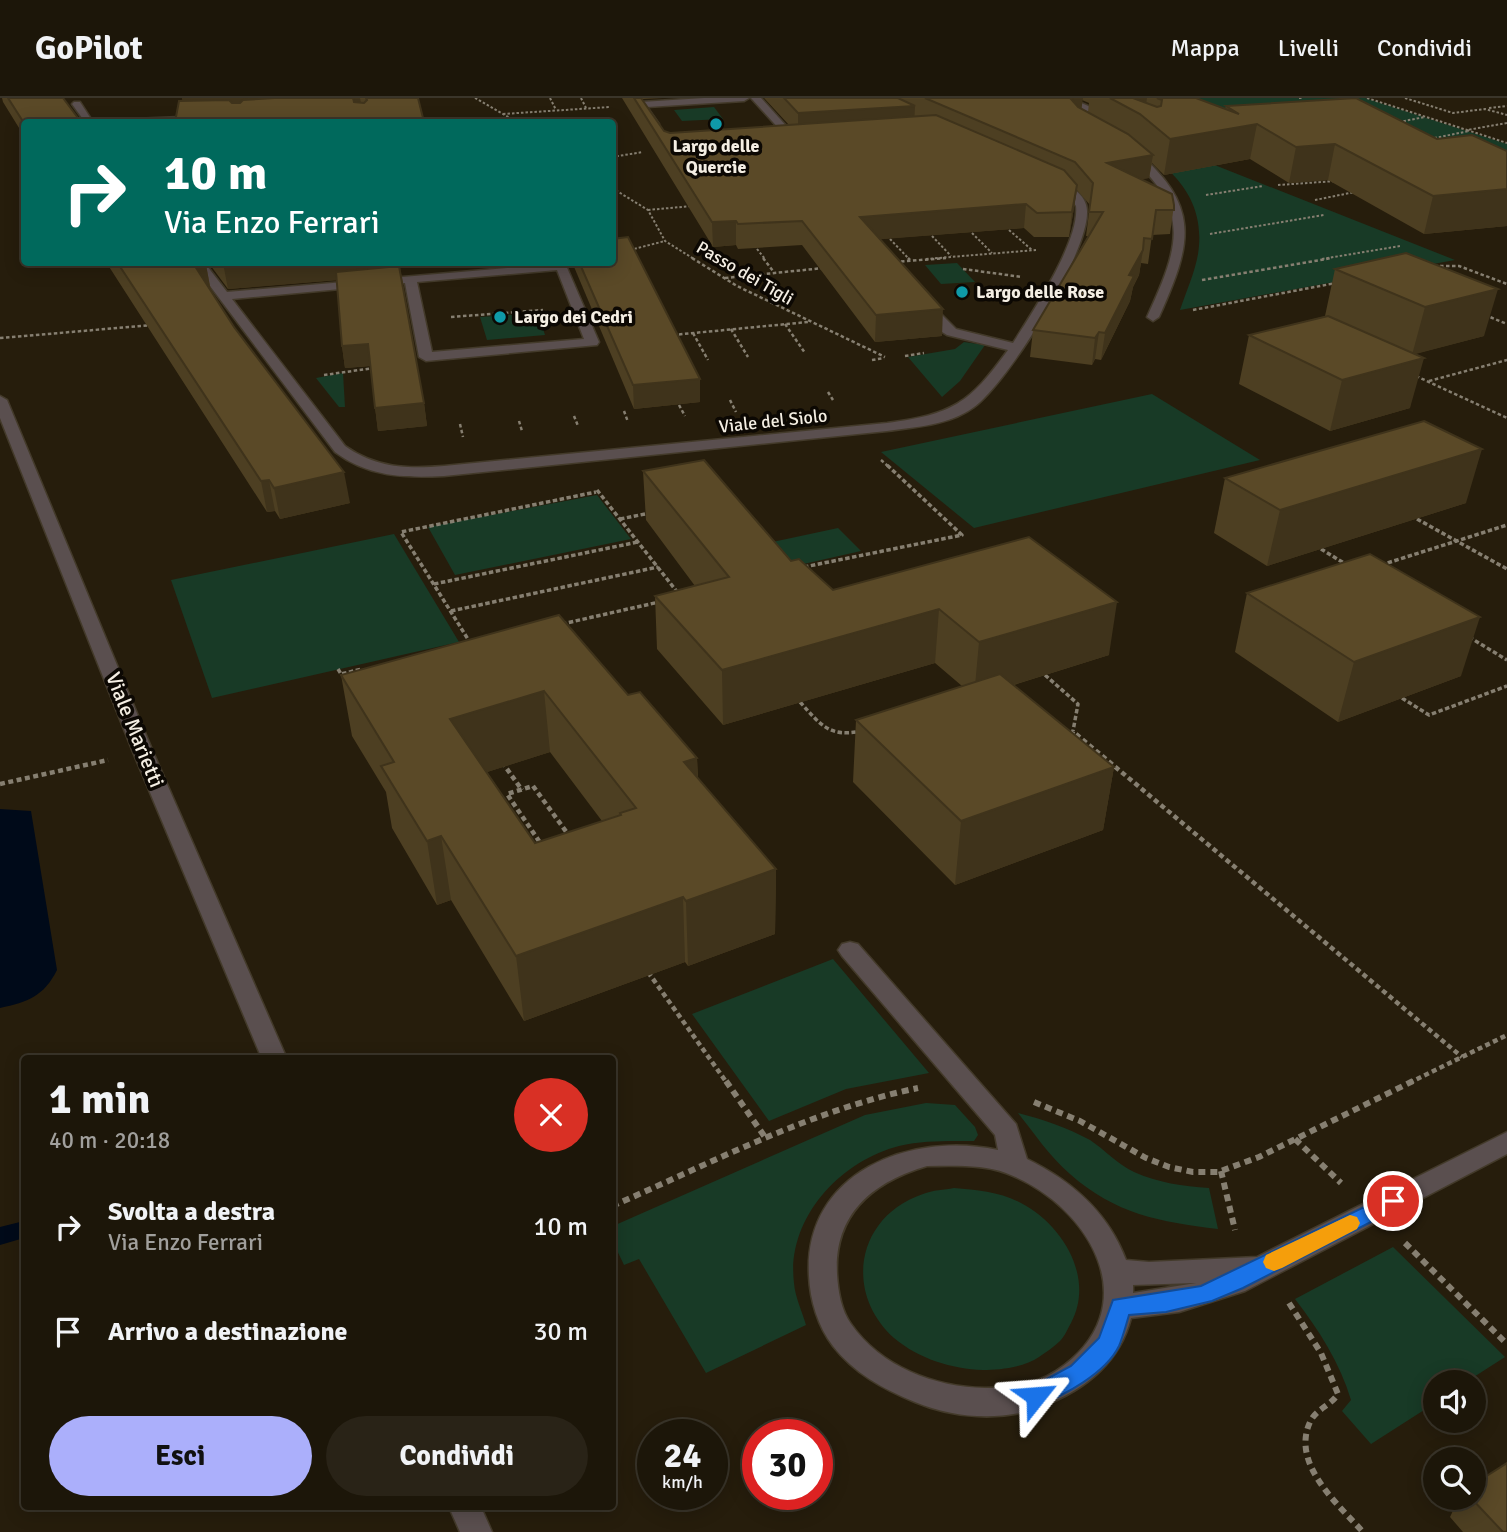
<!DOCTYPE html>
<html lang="it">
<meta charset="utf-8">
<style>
:root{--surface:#1c1609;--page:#292317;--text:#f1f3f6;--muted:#a09f9c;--line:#3a352a;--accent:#abaffb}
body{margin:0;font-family:Signika,sans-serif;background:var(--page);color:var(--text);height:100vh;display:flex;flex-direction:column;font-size:26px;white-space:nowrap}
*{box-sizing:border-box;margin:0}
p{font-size:23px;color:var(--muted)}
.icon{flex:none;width:38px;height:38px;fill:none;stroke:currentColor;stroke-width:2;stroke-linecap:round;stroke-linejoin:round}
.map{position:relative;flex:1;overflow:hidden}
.panel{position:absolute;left:21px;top:957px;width:595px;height:455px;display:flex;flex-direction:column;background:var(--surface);border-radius:7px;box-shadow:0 4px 18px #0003,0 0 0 2px var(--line)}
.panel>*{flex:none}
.top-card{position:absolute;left:21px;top:21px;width:595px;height:147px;border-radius:7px;box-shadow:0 4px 18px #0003,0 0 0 2px var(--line);background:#00695c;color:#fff;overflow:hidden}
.buttons{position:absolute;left:1423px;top:1272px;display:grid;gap:14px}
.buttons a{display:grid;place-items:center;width:63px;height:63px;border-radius:50%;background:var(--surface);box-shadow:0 4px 18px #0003,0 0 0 2px var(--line);font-size:35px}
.speed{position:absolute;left:637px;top:1321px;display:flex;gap:14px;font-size:35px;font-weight:700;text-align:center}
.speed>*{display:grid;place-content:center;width:91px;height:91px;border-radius:50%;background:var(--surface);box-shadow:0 4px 18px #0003,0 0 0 2px var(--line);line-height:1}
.speed small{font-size:18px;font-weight:400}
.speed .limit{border:10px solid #d22;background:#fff;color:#111}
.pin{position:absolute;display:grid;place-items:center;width:60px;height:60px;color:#fff;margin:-30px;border:4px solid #fff;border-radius:50%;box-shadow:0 2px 7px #0007}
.me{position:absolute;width:77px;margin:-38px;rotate:62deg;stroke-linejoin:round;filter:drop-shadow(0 0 5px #0008)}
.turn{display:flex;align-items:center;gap:24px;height:147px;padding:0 28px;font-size:32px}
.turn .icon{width:91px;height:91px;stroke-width:2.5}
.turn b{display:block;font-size:49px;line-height:60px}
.round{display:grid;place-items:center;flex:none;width:74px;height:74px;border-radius:37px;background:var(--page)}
.summary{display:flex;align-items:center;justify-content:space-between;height:119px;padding:0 28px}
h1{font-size:42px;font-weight:800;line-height:52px}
.button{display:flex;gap:14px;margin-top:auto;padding:14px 28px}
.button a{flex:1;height:80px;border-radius:42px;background:var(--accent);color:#111;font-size:28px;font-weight:800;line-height:80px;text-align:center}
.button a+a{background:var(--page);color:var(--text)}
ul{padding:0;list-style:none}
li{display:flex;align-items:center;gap:21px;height:105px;padding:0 28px}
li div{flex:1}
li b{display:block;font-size:26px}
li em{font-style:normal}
header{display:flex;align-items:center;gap:42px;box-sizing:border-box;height:98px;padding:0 35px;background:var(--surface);border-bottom:2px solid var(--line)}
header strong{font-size:33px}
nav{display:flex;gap:38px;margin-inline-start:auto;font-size:24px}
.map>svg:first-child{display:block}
.green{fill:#183a26}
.water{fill:#000a19}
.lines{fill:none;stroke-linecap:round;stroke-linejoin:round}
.stream{fill:#000a19;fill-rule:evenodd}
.minor-casing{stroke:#433a2a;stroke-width:3}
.path-far4{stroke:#867f71;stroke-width:2;stroke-dasharray:2.5 2;stroke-linecap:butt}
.path-far3{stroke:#867f71;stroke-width:2.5;stroke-dasharray:3.5 2.5;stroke-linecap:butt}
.path-far2{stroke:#867f71;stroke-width:3.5;stroke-dasharray:4.5 2.5;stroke-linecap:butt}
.path-far1{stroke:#867f71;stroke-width:4.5;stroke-dasharray:5 3.5;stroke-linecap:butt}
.path{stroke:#867f71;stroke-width:6;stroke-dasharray:7 5;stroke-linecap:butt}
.minor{fill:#5a4f4f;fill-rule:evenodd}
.wall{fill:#4d3f22;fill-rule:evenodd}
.shaded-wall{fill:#3f331b}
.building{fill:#5a4927;stroke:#3f331b;stroke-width:2;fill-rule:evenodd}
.route{fill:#1a73e8;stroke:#114b97;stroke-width:2}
.slow{fill:#f59e0b}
.culture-dot{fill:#0f9aa8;stroke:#0c0803;stroke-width:2.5}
.labels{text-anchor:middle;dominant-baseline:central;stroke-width:7;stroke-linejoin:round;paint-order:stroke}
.far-poi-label{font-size:18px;font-weight:bold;fill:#f4eee3;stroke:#0c0803;text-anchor:start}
.far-street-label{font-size:18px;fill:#f4eee3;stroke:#0c0803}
.street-label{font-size:21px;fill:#f4eee3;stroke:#0c0803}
</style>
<header>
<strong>GoPilot</strong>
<nav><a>Mappa</a><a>Livelli</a><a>Condividi</a></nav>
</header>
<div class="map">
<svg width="1507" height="1434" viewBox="0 0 1507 1434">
<rect width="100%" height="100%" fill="#261d0c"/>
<g class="green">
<polygon points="1193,0 1365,0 1507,46 1507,74 1146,25"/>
<polygon points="714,9 723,21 682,23 674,12"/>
<path d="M1101 22 1455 162 1180 212C1186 194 1195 174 1198 156 1209 85 1150 57 1101 22Z"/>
<polygon points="957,165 975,184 941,186 925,167"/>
<polygon points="538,215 545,237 487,242 480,219"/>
<polygon points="964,244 985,247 960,283 942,299 908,259 955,251"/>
<polygon points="343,275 345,309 339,309 316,280"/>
<polygon points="1152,296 1260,362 974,430 881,354"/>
<polygon points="597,397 631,441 455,477 428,429"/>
<polygon points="838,430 861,453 777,472 754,448"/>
<polygon points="394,436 459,544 212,600 171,482"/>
<polygon points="833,861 929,975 846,991 769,1023 692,916"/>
<path d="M926 1005 955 1007 975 1029 978 1037 974 1043C950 1043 924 1042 899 1048 840 1063 786 1121 794 1185 795 1199 802 1213 806 1227L706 1275 639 1161 624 1167 613 1144V1128L865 1017Z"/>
<path d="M1018 1015C1042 1021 1068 1030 1090 1042 1105 1052 1117 1066 1134 1074 1158 1085 1183 1088 1209 1090L1218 1131C1160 1124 1115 1116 1070 1076 1050 1059 1034 1035 1018 1015Z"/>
<path d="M954 1090C977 1092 1001 1094 1021 1105 1063 1127 1095 1180 1071 1225 1068 1230 1065 1238 1060 1243 1054 1249 1046 1254 1039 1259 1025 1269 1000 1272 983 1272 952 1271 919 1261 894 1240 843 1194 857 1118 923 1096 933 1092 944 1092 954 1090Z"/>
<path d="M1393 1149 1505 1259 1466 1284H1435V1305L1371 1346 1342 1313 1351 1302C1340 1265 1319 1232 1295 1201Z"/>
</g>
<path class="water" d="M0 711 31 713 57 872C44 898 28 904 0 910Z"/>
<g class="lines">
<polygon class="stream" points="24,1123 24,1140 0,1147 0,1129"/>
<defs>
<g id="minor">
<polygon points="704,0 749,0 744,3 647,9 659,26 654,29 636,7 641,4"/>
<polygon points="751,0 761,0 797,40 797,44 791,44"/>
<polygon points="1057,0 1070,0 1120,22 1112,24"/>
<polygon points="74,4 80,4 93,24 85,24 72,6"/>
<polygon points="205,18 205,22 202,23 129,24 134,21"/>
<path d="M1126 51H1134C1201 108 1193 143 1159 219L1153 223 1147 219C1180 147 1192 112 1126 55Z"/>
<path d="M1054 82C1068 86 1087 96 1087 113 1089 155 1008 284 974 309 950 327 916 329 887 333L444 378C404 380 368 379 335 354L192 164H204L227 194 565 165 599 244 597 247 426 263 419 259 405 185 232 201 345 348C376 370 407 371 444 368L887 325C953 316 969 306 1008 252L947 237 939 232 919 207 925 203 929 204 956 231 1013 245C1032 215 1080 143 1076 108L1069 98 1050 87V83ZM557 172 584 241 432 254 417 184Z"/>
<polygon points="0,298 7,302 153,654 287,961 262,961 133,654 0,320"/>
<path d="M850 844 858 846 1016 1026 1027 1061C1072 1083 1108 1114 1126 1162L1149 1164 1257 1159 1507 1034V1056L1245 1193 1179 1214 1131 1220C1119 1266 1083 1293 1040 1309 1001 1324 953 1320 915 1304 883 1291 854 1275 833 1248 818 1229 810 1202 809 1178 803 1074 911 1033 998 1052L995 1037 842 858 838 852 842 846ZM927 1068C952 1068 982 1066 1006 1075 1091 1107 1150 1211 1056 1273 1036 1286 1009 1290 985 1290 935 1289 881 1269 851 1226 841 1212 838 1193 837 1176 834 1115 873 1084 927 1068ZM1196 1185 1133 1195V1187Z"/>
<polygon points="449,1409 481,1409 492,1434 460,1434"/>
</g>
</defs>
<use href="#minor" class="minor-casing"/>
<g class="path-far4">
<polyline points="475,0 517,24"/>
<polyline points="550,0 556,12"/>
<polyline points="581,0 586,10"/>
<polyline points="1299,0 1302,0"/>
<polyline points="1367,0 1467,32"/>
<polyline points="1405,0 1453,15 1485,11 1507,17"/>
<polyline points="1489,10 1507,8"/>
<polyline points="503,16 610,9"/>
<polyline points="1399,24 1425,19"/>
<polyline points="1507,25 1467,32 1507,45"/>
<polyline points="1430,41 1469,33"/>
<polyline points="612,59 643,54"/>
<polyline points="1278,87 1336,83"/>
<polyline points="612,90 648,112 665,143 694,161"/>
<polyline points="1206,97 1263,88"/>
<polyline points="1315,102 1355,94"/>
<polyline points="648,112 692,108"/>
<polyline points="1009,132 1032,152"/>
<polyline points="972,135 992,155"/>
<polyline points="1210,136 1324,117"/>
<polyline points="932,138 951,158"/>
<polyline points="890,141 909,161"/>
<polyline points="757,151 765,161"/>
<polyline points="630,152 665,143"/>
<polyline points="926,161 1036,152"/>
<polyline points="1322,161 1400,148"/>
</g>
<g class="path-far3">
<polyline points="692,160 737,188 885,259"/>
<polyline points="763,160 773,173"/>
<polyline points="908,160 910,162"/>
<polyline points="895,164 946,160"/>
<polyline points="1434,168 1459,168 1507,186"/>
<polyline points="963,171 1022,179"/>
<polyline points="725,180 824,170"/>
<polyline points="1202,182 1332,160"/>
<polyline points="1193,212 1336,185"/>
<polyline points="1485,217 1507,226"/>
<polyline points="451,219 543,212"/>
<polyline points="785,226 805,255"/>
<polyline points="731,231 748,259"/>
<polyline points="693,235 708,262"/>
<polyline points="673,237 808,224"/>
<polyline points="0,240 153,227"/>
<polyline points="905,258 924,255"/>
<polyline points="872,262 884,260"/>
<polyline points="324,277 374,270"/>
<polyline points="1416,278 1507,320"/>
<polyline points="1429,283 1507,262"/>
<polyline points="828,294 833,302"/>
<polyline points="730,302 736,314"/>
<polyline points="679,307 685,318"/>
<polyline points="624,313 628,324"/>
<polyline points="574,318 578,328"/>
<polyline points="519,323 522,333"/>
<polyline points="460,326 463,339"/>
<polyline points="881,362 889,369"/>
</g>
<g class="path-far2">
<polyline points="597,392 678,495"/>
<polyline points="620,421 650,415"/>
<polyline points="1417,421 1507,471"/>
<polyline points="1321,451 1347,467"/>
<polyline points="1381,467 1507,427"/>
<polyline points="804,469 962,437 887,367"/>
<polyline points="434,486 638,444"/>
<polyline points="451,513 658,469"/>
<polyline points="562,526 659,504"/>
<polyline points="1469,539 1507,562"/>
<polyline points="471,546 401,434 596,394"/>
<polyline points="338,571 341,576 362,571"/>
<polyline points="1045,577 1078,606 1073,633"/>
<polyline points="1402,600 1429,617 1507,588"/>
<path d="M800 604C820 626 829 640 861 633"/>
<polyline points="1064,631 1079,638"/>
</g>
<g class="path-far1">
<polyline points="1076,636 1462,959"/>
<polyline points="502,664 522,692"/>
<polyline points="0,686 108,662"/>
<polygon points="533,688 586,761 558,771 507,696"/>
<polyline points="648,874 727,985"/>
<polyline points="1409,985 1507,937"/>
</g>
<g class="path">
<polyline points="726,983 767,1042"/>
<polyline points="1034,1004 1080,1023 1146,1060 1169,1069 1193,1074 1218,1074 1259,1059 1413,983"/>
<polyline points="1295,1041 1341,1085"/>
<polyline points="1221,1073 1235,1132"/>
<path d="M612 1108C712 1065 811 1012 918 990"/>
<polyline points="1405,1145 1507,1246"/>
<path d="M1289 1205 1321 1255 1338 1296C1331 1307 1317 1311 1311 1322 1289 1365 1338 1406 1363 1434"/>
</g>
<use href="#minor" class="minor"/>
</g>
<g class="wall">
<polygon points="2,0 63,0 24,24 24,38 3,4"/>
<polygon points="182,0 418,0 424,24 183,3"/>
<path d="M622 0H663L642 1 664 33 670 35 789 27 764 0H1196L1225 11 1226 8 1437 41 1507 53V128L1424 136 1328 82 1289 85 1250 61 1164 77 1152 65 1149 80 1141 81 1174 107 1170 136 1152 137 1148 166 1141 165 1139 177 1133 189 1130 203 1101 262 1095 261 1092 267 1030 259 1033 232 1088 138H1086L1090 107 1077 92 1069 139H1034L1024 130 880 141 942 238 875 244 802 147 738 151 736 147 713 149ZM1082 2 1089 5 1088 14 1081 11Z"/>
<polygon points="1406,155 1484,238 1414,256 1410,310 1330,333 1239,286 1249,237 1326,218 1325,218 1335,171"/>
<polygon points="106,164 203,164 206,167 211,193 350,405 280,421 275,413 267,414"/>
<polygon points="208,164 399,164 424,305 427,328 378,333 370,268 345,270 342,248 337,182 228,191"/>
<polygon points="572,164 612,164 700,281 700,304 634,311"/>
<polygon points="643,373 791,463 833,492 1029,439 1109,557 1014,587 1114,669 1103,732 955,787 853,684 856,622 962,588 935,565 723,627 657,551 655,498 695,488 646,422"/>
<polygon points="1225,380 1466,405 1267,468 1214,435"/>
<polygon points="1247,495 1461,578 1338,624 1235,554"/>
<path d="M341 577 628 597 697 660 698 680 776 771 775 836 688 868 685 864 524 923 451 802 437 807 392 730 386 694 352 638ZM550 654 602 723 535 745 487 674Z"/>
<polygon points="1459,1400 1474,1400 1507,1434 1463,1434 1450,1419"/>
</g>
<g class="shaded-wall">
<polygon points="182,0 360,0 361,5 186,15"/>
<polygon points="1072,0 1083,0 1081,14 1071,1"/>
<polygon points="1127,0 1147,0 1144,17"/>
<polygon points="915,8 914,29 798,36 798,15"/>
<polygon points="1257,26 1250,61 1164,77 1170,41"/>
<polygon points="1335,46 1328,82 1289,85 1296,49"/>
<polygon points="1153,57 1149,80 1104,88 1107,65"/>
<polygon points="1077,87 1074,110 1069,139 1072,114"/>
<polygon points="1507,91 1507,128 1424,136 1433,98"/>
<polygon points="1026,106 1024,130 859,143 860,119"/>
<polygon points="736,123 736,147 713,149 712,124"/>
<polygon points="1143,152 1139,177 1133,189 1130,203 1101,262 1105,235 1129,177"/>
<polygon points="228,164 399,164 400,177 228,191 223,165"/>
<polygon points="206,167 211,194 195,168"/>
<polygon points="1498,191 1484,238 1412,257 1425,209"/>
<polygon points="943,211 942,238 875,244 876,217"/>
<polygon points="1099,234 1095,261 1092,267 1095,240"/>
<polygon points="368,246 371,268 345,270 342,248"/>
<polygon points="1424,260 1410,310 1330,333 1342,282"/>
<polygon points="700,281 700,304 634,311 633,287"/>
<polygon points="424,305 427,328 378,333 375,310"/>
<polygon points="1482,351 1466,405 1267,468 1280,412"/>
<polygon points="344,374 350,405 280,421 274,390"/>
<polygon points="269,382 275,413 267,414 261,383"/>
<polygon points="1117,504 1109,557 974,599 979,544"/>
<polygon points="939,511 935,565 723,627 722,572"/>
<polygon points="1480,519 1461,578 1338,624 1354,564"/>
<polygon points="544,593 550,654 459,683 450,621"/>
<polygon points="697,660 699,722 684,664"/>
<polygon points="1114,669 1103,732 955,787 961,723"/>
<polygon points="441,738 451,802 437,807 427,743"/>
<polygon points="776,771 775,836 688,868 686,803"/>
<polygon points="683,799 685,864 524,923 516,858"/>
</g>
<g class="building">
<polygon points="8,0 63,0 81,24 24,25"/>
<polygon points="274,0 353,0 354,4 364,5 367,2 366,0 418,0 424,24 175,24 179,3 229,2 232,5 240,5 243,2"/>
<polygon points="634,0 641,0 664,33 670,35 936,17 1064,72 1077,87 1072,114 1037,115 1026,106 860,119 943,211 876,217 802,123 738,126 736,123 712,124"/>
<polygon points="784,0 898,0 915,8 798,15"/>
<polygon points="925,0 1072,0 1071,1 1078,9 1128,36 1153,57 1107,65 1172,96 1174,107 1174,112 1156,112 1152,141 1144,140 1143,152 1129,177 1134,178 1105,235 1099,234 1095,240 1033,232 1103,114 1089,114 1093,85 1075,64"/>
<polygon points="1110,0 1133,0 1157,9 1161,8 1162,2 1157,0 1196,0 1239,16 1226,8 1356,0 1437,41 1472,37 1507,53 1507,91 1433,98 1335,46 1296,49 1257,26 1170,41 1140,16"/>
<polygon points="628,139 700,281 633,287 579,164 612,164 612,141"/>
<polygon points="1406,155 1498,191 1425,209 1335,171"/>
<polygon points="117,164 203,164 206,167 195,168 234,229 344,374 274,390 269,382 261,383"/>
<polygon points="399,168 424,305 375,310 368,246 342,248 336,174"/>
<polygon points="1328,218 1424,260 1342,282 1249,237"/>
<polygon points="1424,323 1482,351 1280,412 1225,380"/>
<polygon points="704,362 791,463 799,461 833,492 1029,439 1117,504 979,544 939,511 722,572 655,498 729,479 643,373"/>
<polygon points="1370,456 1480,519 1354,564 1247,495"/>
<path d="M559 517 628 597 640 594 697 660 684 664 776 771 686 803 683 799 516 858 441 738 427 743 381 668 394 664 341 577ZM544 593 636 710 620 715 621 717 535 745 450 621Z"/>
<polygon points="1000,576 1114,669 961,723 856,622"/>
<polygon points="1507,1365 1507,1434 1503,1434 1471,1400 1474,1400 1474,1386"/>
</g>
<path class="route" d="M1393 1095 1400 1097 1403 1103 1400 1109 1243 1190 1212 1203 1166 1214 1129 1217C1126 1227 1123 1239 1119 1248 1106 1275 1064 1298 1036 1308L1028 1305 1025 1298 1028 1291 1071 1268 1099 1240 1113 1202 1201 1188Z"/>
<polygon class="slow" points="1350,1117 1357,1119 1360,1125 1357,1131 1282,1170 1274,1173 1266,1170 1263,1164 1266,1157"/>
<g class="culture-dot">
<circle cx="716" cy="26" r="7"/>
<circle cx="962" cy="194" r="7"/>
<circle cx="500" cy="219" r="7"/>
</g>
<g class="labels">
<g class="far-poi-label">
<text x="716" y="48" text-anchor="middle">Largo delle<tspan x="716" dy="21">Quercie</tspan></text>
<text x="976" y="194">Largo delle Rose</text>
<text x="514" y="219">Largo dei Cedri</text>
</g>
<g class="far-street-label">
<text transform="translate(745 175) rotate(30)">Passo dei Tigli</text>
<text transform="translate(773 323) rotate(-6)">Viale del Siolo</text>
</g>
<g class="street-label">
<text transform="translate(135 632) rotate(68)">Viale Marietti</text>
</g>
</g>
</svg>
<div class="buttons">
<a><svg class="icon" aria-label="sound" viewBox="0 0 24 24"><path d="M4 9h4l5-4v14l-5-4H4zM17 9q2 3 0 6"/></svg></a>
<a><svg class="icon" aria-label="search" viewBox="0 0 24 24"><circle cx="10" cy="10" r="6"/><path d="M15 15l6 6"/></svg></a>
</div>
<div class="speed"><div>24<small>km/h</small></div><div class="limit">30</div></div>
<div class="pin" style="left:1393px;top:1103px;background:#d93025"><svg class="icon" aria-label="arrive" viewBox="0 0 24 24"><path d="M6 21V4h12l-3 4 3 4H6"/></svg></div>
<svg class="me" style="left:1036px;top:1298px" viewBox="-20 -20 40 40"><path d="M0-17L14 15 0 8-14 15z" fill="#1a73e8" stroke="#fff" stroke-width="4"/></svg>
<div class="top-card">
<div class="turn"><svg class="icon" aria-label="right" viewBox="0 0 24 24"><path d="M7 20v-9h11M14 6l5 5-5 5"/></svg><div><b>10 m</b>Via Enzo Ferrari</div></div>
</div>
<section class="panel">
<div class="summary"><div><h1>1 min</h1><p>40 m · 20:18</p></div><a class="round" style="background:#d93025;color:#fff"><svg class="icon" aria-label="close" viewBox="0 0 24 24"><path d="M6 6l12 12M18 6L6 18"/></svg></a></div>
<ul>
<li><svg class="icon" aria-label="right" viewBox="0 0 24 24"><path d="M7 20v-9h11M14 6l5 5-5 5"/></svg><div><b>Svolta a destra</b><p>Via Enzo Ferrari</p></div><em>10 m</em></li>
<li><svg class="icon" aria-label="arrive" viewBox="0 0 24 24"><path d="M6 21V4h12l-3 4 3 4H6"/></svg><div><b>Arrivo a destinazione</b></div><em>30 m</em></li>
</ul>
<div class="button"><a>Esci</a><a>Condividi</a></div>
</section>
</div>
